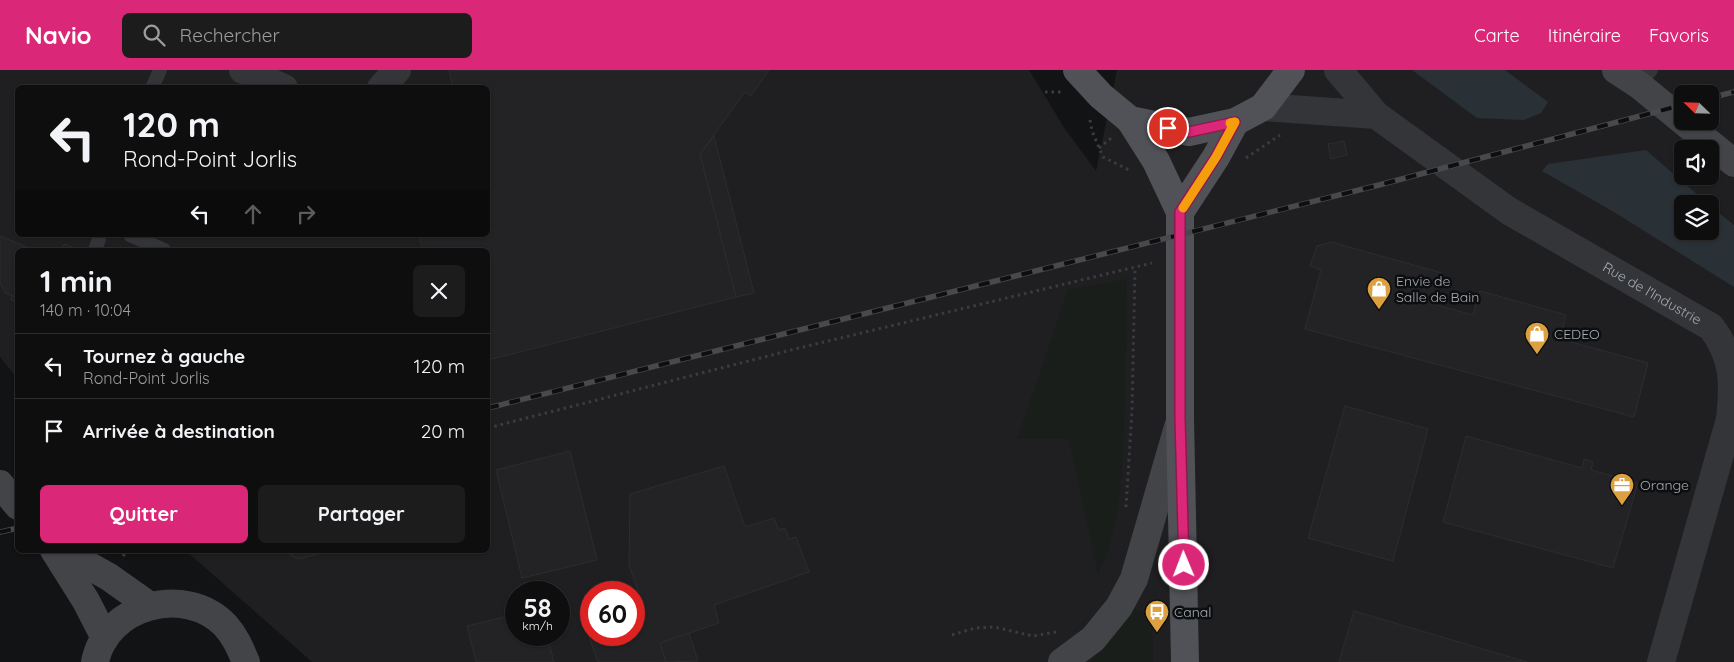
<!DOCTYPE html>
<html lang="fr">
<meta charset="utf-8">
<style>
:root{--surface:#0e0e0f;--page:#1c1c1d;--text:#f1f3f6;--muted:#9b9c9e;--line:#2e2e2f;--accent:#db2777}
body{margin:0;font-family:Quicksand,sans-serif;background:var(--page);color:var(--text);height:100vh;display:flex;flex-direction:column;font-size:19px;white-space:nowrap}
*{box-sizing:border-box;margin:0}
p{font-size:16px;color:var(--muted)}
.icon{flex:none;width:28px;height:28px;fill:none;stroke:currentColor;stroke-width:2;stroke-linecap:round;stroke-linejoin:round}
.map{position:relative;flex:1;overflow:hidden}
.side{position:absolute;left:15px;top:178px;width:475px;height:305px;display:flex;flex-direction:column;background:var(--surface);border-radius:8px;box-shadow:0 1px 4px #0004,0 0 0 1px var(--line)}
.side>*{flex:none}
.hud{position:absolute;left:15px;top:15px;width:475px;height:152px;border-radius:8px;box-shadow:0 1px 4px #0004,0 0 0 1px var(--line);background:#0e0e0f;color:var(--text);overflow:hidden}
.needle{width:32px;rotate:293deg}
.tools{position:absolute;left:1674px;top:15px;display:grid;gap:10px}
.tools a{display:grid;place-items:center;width:45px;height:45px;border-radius:8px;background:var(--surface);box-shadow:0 1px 4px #0004,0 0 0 1px var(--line);font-size:25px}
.speed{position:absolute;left:505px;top:511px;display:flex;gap:10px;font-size:25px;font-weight:700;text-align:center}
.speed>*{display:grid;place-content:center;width:65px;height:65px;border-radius:50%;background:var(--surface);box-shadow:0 1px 4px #0004,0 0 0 1px var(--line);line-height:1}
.speed small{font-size:12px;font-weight:400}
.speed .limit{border:8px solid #d22;background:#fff;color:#111}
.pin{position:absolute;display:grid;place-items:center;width:42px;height:42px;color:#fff;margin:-21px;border:2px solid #fff;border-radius:50%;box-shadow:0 1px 5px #0007}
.me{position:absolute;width:55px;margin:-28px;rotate:359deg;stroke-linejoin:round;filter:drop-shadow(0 0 4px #0008)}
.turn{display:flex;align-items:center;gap:18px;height:105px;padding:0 25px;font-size:22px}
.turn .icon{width:65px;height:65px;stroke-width:2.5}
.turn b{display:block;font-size:35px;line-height:42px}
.lanes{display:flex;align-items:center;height:48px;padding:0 25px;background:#0003;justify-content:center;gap:25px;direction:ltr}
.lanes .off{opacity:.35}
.round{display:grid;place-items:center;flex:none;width:52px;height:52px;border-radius:8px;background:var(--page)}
.head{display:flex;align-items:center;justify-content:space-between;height:85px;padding:0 25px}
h1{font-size:30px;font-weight:700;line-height:38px}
.button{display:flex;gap:10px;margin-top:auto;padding:10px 25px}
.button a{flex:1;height:58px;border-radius:8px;background:var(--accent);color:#fff;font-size:20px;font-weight:700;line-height:58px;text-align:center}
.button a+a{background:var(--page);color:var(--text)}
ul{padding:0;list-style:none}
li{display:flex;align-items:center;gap:15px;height:65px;padding:0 25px;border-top:1px solid var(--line)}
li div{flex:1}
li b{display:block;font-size:19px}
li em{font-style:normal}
header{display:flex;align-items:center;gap:30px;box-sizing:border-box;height:70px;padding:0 25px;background:var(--accent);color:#fff}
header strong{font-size:24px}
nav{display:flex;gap:28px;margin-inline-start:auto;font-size:18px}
.search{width:350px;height:45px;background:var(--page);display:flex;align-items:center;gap:12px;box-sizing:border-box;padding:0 18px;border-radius:8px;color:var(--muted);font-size:19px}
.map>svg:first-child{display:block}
.built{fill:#1f1f21;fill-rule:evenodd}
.green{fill:#191e1a}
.water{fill:#2a3136}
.building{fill:#232325;stroke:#2d2d30}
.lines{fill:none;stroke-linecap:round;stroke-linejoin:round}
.path{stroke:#3a3c3f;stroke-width:3;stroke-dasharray:2.5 4;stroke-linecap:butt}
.lane{stroke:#343538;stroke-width:14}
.street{stroke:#343538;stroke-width:28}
.secondary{stroke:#424448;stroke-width:28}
.primary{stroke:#505257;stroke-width:28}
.rail-casing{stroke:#47494d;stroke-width:5.5}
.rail{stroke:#0d0e0f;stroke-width:4;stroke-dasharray:11;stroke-linecap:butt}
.route-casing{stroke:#8e194d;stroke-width:12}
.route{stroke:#db2777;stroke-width:9}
.slow{stroke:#f59e0b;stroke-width:9}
.labels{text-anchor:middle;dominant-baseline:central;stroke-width:5;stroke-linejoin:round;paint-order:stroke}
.poi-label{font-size:14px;fill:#a5aab3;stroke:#0d0e0f;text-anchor:start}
.street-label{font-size:14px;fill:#a5aab3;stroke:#0d0e0f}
</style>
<header>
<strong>Navio</strong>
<div class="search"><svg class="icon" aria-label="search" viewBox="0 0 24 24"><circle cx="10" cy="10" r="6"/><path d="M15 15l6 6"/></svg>Rechercher</div>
<nav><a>Carte</a><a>Itinéraire</a><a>Favoris</a></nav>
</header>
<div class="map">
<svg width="1734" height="592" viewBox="0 0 1734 592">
<rect width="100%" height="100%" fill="#121314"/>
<path class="built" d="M0 0H1029L1065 59 1096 101 1117 0H1734V592H312L185 480H488V180H18L17 308 0 287ZM18 18H488V165H18ZM1682 24H1710V51H1682ZM1682 79H1710V106H1682ZM1682 134H1710V161H1682ZM516 522H559V565H516ZM591 522H634V565H591Z"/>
<g class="green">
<path d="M1127 209C1126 256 1126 303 1124 350 1122 402 1122 456 1098 504L1069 369H1017L1068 220Z"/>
<polygon points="1132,538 1152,544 1153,592 1090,592"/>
</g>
<g class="water">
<polygon points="1412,0 1505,0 1548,32 1541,43 1524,50 1477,48"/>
<polygon points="1646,80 1708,134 1682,134 1682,161 1710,161 1710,136 1734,155 1734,217 1614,142 1542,101 1548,94"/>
</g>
<g class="building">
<polygon points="449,0 769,0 751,26 745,22 700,84 736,227 488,290 488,180 423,180 419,165 488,165 488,18 453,18"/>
<polygon points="714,66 754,223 736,227 700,84"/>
<polygon points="1344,71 1347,85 1331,89 1328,74"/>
<polygon points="0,166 34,180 18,180 18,228 5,223 0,213"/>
<polygon points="1331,172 1442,203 1433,234 1473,245 1480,221 1566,245 1560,269 1648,293 1634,347 1305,259 1321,200 1310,196 1317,176"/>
<polygon points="64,174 79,180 61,180"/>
<polygon points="12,226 18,228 18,233 11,230"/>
<polygon points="1345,336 1428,359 1393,491 1308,468"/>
<polygon points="1466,366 1582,398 1584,389 1593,392 1591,400 1638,413 1613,498 1443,452"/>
<polygon points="570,381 597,490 522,508 496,400"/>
<polygon points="724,396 745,457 774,448 779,460 785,458 789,469 796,467 809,502 714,535 719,553 660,573 666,592 598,592 581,545 591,541 591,565 634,565 634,526 639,524 629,495 630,424"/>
<polygon points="289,480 333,480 299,489 291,486"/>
<polygon points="1354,541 1527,592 1339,592"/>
<polygon points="516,544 516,565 547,565 554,592 476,592 467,556"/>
<polygon points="689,563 698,591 666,592 660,573"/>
</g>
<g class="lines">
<g class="path">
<polyline points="1045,22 1062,22"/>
<polyline points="1090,50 1092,61 1103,87 1129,100"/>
<polyline points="1099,78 1110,69 1112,70"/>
<polyline points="1246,88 1280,65"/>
<polyline points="488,358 795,279 1152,193"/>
<polyline points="1126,437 1132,341 1135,198"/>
<polyline points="123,486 128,480"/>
<polyline points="952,565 975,558 994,557 1033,566 1056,562"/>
</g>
<g class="lane">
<polyline points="1639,15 1651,0"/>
<polyline points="152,18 160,0"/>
<polyline points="130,165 164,180"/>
<polyline points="95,180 99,169 98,165"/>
</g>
<g class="street">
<polyline points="243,0 284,18"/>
<path id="s1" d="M1338 0 1376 45 1509 141 1711 257C1734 287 1734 312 1730 349L1661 592"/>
<polyline points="381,18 397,0"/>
<polyline points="1263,37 1376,45"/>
</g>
<g class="secondary">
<polyline points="1616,0 1639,15 1734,93"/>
<polyline points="0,414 18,436"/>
<polyline points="54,480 86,531 105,568"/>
<polyline points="61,480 109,507 150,536"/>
<path d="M95 592C106 535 185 514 225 555 235 566 240 578 246 592"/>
<polyline points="1062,592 1093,569 1119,537 1134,509 1178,357"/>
</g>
<g class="primary">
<polyline points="1077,0 1101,26 1130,50 1189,62 1235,52 1263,37 1291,0"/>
<polyline points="1130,50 1156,91 1180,142 1180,348 1185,592"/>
<polyline points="1180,142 1216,87 1235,52"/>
</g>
<defs>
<g id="rail">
<polyline points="1710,28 1734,22"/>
<polyline points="488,338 1379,115 1682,35"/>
<polyline points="0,462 18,458"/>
</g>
</defs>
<use href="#rail" class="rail-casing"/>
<use href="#rail" class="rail"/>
</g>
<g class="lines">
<defs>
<polyline id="route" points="1168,58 1189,62 1235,52 1216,87 1180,142 1180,348 1184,495"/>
</defs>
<use href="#route" class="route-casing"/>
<use href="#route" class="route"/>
<polyline class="slow" points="1183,138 1216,87 1235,52 1230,53"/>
</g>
<defs>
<symbol id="shop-pin" viewBox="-11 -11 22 30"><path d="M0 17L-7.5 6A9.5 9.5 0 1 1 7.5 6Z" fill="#dda041" stroke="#0d0e0f"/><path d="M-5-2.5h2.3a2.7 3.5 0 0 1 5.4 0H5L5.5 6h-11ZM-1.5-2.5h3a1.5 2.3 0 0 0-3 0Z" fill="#fff"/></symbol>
<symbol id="office-pin" viewBox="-11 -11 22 30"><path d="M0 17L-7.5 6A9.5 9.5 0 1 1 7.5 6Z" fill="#dda041" stroke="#0d0e0f"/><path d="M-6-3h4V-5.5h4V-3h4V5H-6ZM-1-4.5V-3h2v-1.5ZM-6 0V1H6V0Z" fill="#fff"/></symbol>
<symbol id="bus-pin" viewBox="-11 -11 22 30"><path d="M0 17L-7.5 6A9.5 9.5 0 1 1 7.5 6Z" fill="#dda041" stroke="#0d0e0f"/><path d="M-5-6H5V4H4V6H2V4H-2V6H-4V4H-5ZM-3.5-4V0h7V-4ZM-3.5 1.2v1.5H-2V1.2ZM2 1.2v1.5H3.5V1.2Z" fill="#fff"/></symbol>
</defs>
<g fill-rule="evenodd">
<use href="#shop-pin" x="1365" y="205" width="28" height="38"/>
<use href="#shop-pin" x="1523" y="250" width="28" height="38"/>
<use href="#office-pin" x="1608" y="401" width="28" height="38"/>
<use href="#bus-pin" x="1143" y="528" width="28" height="38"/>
</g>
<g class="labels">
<g class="poi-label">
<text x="1396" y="211">Envie de<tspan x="1396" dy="16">Salle de Bain</tspan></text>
<text x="1554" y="264">CEDEO</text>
<text x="1640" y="415">Orange</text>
<text x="1174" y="542">Canal</text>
</g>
<g class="street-label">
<text stroke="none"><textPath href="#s1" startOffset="388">Rue de l'Industrie</textPath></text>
</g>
</g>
</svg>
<div class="tools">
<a><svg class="needle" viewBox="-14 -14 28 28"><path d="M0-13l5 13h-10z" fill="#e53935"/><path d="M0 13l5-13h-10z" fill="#9b9c9e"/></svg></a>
<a><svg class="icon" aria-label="sound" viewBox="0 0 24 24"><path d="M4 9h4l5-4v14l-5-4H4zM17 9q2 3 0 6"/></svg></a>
<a><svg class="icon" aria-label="layers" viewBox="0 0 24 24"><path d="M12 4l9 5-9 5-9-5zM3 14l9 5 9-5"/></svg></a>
</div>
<div class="speed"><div>58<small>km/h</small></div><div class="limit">60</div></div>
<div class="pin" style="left:1168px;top:58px;background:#d93025"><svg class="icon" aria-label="arrive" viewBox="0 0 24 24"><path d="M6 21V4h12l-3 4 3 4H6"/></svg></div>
<svg class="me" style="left:1184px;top:495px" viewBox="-20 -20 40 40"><circle r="17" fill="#db2777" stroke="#fff" stroke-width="3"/><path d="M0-11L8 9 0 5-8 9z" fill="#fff"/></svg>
<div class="hud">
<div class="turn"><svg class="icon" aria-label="left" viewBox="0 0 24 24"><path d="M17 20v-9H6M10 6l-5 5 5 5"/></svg><div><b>120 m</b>Rond-Point Jorlis</div></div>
<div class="lanes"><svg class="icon" aria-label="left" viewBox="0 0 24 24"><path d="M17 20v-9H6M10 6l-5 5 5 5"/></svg><svg class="icon off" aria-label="ahead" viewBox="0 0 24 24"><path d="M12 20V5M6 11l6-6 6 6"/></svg><svg class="icon off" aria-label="right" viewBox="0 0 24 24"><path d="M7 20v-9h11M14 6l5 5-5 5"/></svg></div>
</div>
<section class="side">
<div class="head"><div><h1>1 min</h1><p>140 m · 10:04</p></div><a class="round"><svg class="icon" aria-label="close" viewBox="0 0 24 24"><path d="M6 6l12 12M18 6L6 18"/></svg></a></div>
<ul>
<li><svg class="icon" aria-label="left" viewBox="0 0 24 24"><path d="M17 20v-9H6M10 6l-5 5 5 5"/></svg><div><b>Tournez à gauche</b><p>Rond-Point Jorlis</p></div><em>120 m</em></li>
<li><svg class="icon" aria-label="arrive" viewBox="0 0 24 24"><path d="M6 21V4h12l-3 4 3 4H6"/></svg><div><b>Arrivée à destination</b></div><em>20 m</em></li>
</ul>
<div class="button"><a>Quitter</a><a>Partager</a></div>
</section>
</div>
